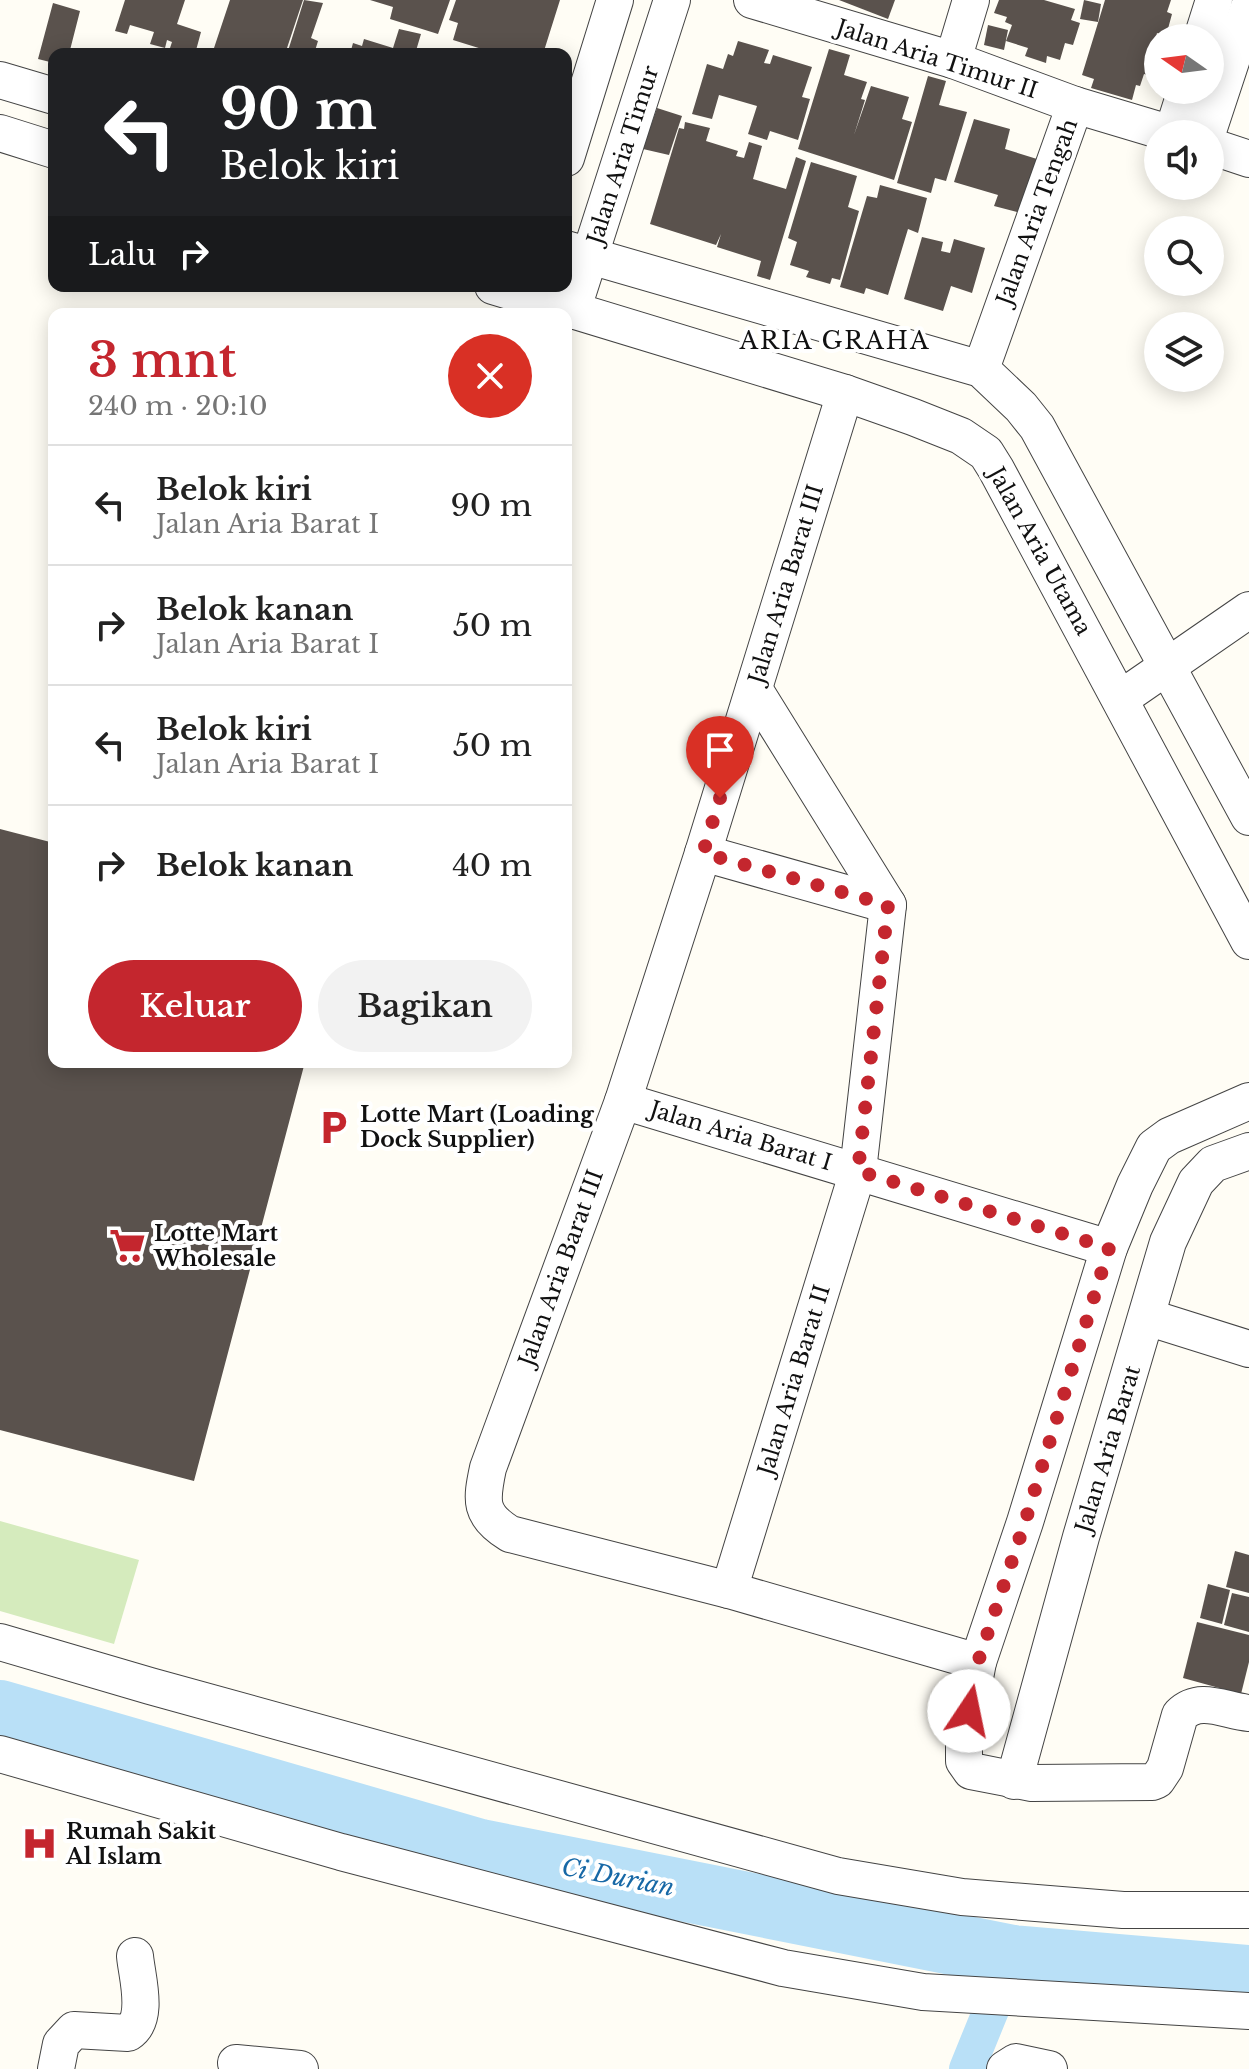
<!DOCTYPE html>
<html lang="id">
<meta charset="utf-8">
<style>
:root{--surface:#fff;--page:#f2f2f2;--text:#222;--muted:#767676;--line:#e0e0e0;--accent:#c4262e}
body{margin:0;font-family:"Libre Baskerville",serif;background:var(--page);color:var(--text);height:100vh;display:flex;flex-direction:column;font-size:30px;white-space:nowrap}
*{box-sizing:border-box;margin:0}
p{font-size:26px;color:var(--muted)}
.icon{flex:none;width:44px;height:44px;fill:none;stroke:currentColor;stroke-width:2;stroke-linecap:round;stroke-linejoin:round}
.map{position:relative;flex:1;overflow:hidden}
.side{position:absolute;left:48px;top:308px;width:524px;height:760px;display:flex;flex-direction:column;background:var(--surface);border-radius:16px;box-shadow:0 4px 20px #0003}
.side>*{flex:none}
.top-card{position:absolute;left:48px;top:48px;width:524px;height:244px;border-radius:16px;box-shadow:0 4px 20px #0003;background:#202124;color:#fff;overflow:hidden}
.needle{width:52px;rotate:284deg}
.buttons{position:absolute;left:1144px;top:24px;display:grid;gap:16px}
.buttons a{display:grid;place-items:center;width:80px;height:80px;border-radius:50%;background:var(--surface);box-shadow:0 4px 20px #0003;font-size:40px}
.pin{position:absolute;display:grid;place-items:center;width:68px;height:68px;color:#fff;margin:-82px -34px;border-radius:50% 50% 50% 0;rotate:-45deg;box-shadow:0 0 8px #0007}
.pin .icon{rotate:45deg}
.me{position:absolute;width:88px;margin:-44px;rotate:11deg;stroke-linejoin:round;filter:drop-shadow(0 0 6px #0008)}
.turn{display:flex;align-items:center;gap:28px;height:168px;padding:0 40px;font-size:36px}
.turn .icon{width:104px;height:104px;stroke-width:2.5}
.turn b{display:block;font-size:56px;line-height:68px}
.then{display:flex;align-items:center;height:76px;padding:0 40px;background:#0003;gap:16px;font-size:30px}
.round{display:grid;place-items:center;flex:none;width:84px;height:84px;border-radius:42px;background:var(--page)}
.headline{display:flex;align-items:center;justify-content:space-between;height:136px;padding:0 40px}
h1{font-size:48px;font-weight:600;line-height:60px;color:var(--accent)}
.button{display:flex;gap:16px;margin-top:auto;padding:16px 40px}
.button a{flex:1;height:92px;border-radius:48px;background:var(--accent);color:#fff;font-size:32px;font-weight:600;line-height:92px;text-align:center}
.button a+a{background:var(--page);color:var(--text)}
ul{padding:0;list-style:none}
li{display:flex;align-items:center;gap:24px;height:120px;padding:0 40px;border-top:2px solid var(--line)}
li div{flex:1}
li b{display:block;font-size:30px}
li em{font-style:normal}
.map>svg:first-child{display:block}
.green{fill:#d5ebbd}
.lines{fill:none;stroke-linecap:round;stroke-linejoin:round}
.canal{stroke:#b9e0f7;stroke-width:36}
.river{stroke:#b9e0f7;stroke-width:62}
.building{fill:#5a524d}
.street-casing{stroke:#444;stroke-width:38}
.street{stroke:#fff;stroke-width:36}
.route{stroke:#c4262e;stroke-width:14;stroke-dasharray:0 25.2}
.labels{text-anchor:middle;dominant-baseline:central;stroke-width:8;stroke-linejoin:round;paint-order:stroke}
.street-label{font-size:22px;fill:#111;stroke:#fff}
.poi-label{font-size:22px;font-weight:bold;fill:#111;stroke:#fff;text-anchor:start}
.neighbourhood-label{font-size:24px;letter-spacing:2px;fill:#111;stroke:#fff}
.water-label{font-size:24px;font-style:italic;fill:#1768a6;stroke:#fff}
</style>
<div class="map">
<svg width="1249" height="2069" viewBox="0 0 1249 2069">
<rect width="100%" height="100%" fill="#fffdf5"/>
<polygon class="green" points="0,1521 139,1560 114,1644 0,1611"/>
<g class="lines">
<polyline class="canal" points="967,2069 1013,1956"/>
<polyline class="river" points="0,1711 480,1850 1013,1956 1249,1976"/>
</g>
<g class="building">
<polygon points="125,0 185,0 177,24 201,32 195,54 168,54 172,42 167,40 165,48 150,44 154,32 130,25 127,34 115,31"/>
<polygon points="230,0 303,0 285,54 212,54"/>
<polygon points="304,0 323,3 311,38 318,41 314,54 287,54"/>
<polygon points="370,0 450,0 438,34 390,19 393,7"/>
<polygon points="456,0 560,0 543,54 498,54 453,40 458,23 449,20"/>
<polygon points="839,0 895,0 888,19"/>
<polygon points="999,0 1044,0 1075,9 1071,20 1080,23 1073,45 1065,43 1060,60 1047,56 1046,63 1025,56 1028,48 1006,41 1012,25 1005,22 1007,17 994,13"/>
<polygon points="1084,0 1101,4 1098,22 1080,19"/>
<polygon points="1105,0 1171,0 1167,12 1172,14 1166,36 1157,33 1153,49 1158,50 1154,77 1144,74 1140,86 1136,85 1132,100 1091,88 1094,79 1082,75"/>
<polygon points="53,3 80,11 69,54 54,54 54,63 38,59"/>
<polygon points="988,25 1008,30 1004,50 984,45"/>
<polygon points="399,29 421,34 415,54 350,54 353,43 362,46 364,39 393,48"/>
<polygon points="738,41 769,50 764,63 770,64 773,55 812,67 802,97 810,99 798,140 770,131 767,140 748,134 757,106 719,95 712,119 692,114 707,64 723,69 728,54 733,56"/>
<polygon points="829,49 850,55 844,75 867,82 861,99 865,100 854,135 871,86 909,97 902,119 912,122 894,180 798,149"/>
<polygon points="928,76 946,81 939,105 967,112 946,181 935,178 931,193 897,183"/>
<polygon points="657,108 682,116 669,155 643,149"/>
<polygon points="974,119 1010,129 1005,149 1037,159 1021,213 994,206 998,195 954,182"/>
<polygon points="685,122 710,128 706,141 738,151 736,156 744,158 749,142 762,146 753,179 786,189 796,157 806,161 770,280 757,276 761,261 717,247 721,234 716,245 650,224 679,128 684,129"/>
<polygon points="811,162 857,176 848,207 859,211 840,280 832,278 830,284 806,277 809,271 790,265 797,242 788,238"/>
<polygon points="880,185 927,198 918,233 908,229 888,295 866,288 864,294 840,287 867,196 877,198"/>
<polygon points="922,237 943,242 941,251 950,253 954,239 985,248 972,293 951,286 943,311 904,299"/>
<polygon points="0,829 54,843 54,1062 305,1062 194,1481 0,1430"/>
<polygon points="1235,1551 1249,1555 1249,1593 1226,1587"/>
<polygon points="1208,1584 1230,1590 1222,1624 1200,1618"/>
<polygon points="1232,1593 1249,1597 1249,1632 1224,1625"/>
<polygon points="1197,1622 1249,1635 1249,1662 1241,1694 1183,1678"/>
</g>
<g class="lines">
<defs>
<g id="street">
<polyline points="752,0 953,60 1075,105 1172,134"/>
<polyline points="1202,38 1214,0"/>
<polyline points="953,60 971,0"/>
<polyline points="0,80 54,96"/>
<polyline points="0,133 54,150"/>
<polyline points="1172,134 1186,90"/>
<polyline points="1207,134 1249,7"/>
<polyline points="1210,146 1249,159"/>
<polyline points="566,158 615,0"/>
<polyline points="566,249 981,369 1021,407 1037,427 1249,817"/>
<polyline points="493,286 845,393 913,417 961,436 986,453 996,469 1249,941"/>
<polyline points="572,311 672,0"/>
<polyline points="981,369 1075,105"/>
<path d="M845 393 703 853 623 1101 488 1468C481 1501 479 1515 510 1534L729 1590 978 1662"/>
<polyline points="1120,699 1249,610"/>
<polyline points="703,853 888,905"/>
<polyline points="623,1101 1109,1248"/>
<path d="M1249 1101 1169 1136 1154 1147 1135 1185 1109 1248 1025 1522 978 1662 964 1736V1761L971 1771 1032 1783 1152 1782 1157 1780 1165 1768 1180 1715C1200 1695 1225 1711 1249 1713"/>
<polyline points="1147,1317 1249,1349"/>
<polyline points="729,1590 858,1171 888,905 754,689"/>
<polyline points="0,1642 150,1686 838,1876 962,1897 1123,1910 1249,1910"/>
<polyline points="0,1754 341,1852 783,1968 923,1992 1249,2011"/>
<polyline points="1014,1781 1081,1537 1168,1242 1196,1182 1213,1164 1249,1151"/>
<polyline points="236,2063 300,2069"/>
<path d="M56 2069 61 2044 74 2030 128 2033C150 2019 137 1978 135 1956"/>
<polyline points="1005,2069 1016,2062 1049,2069"/>
</g>
</defs>
<use href="#street" class="street-casing"/>
<use href="#street" class="street"/>
</g>
<g class="lines">
<polyline class="route" points="720,798 703,853 888,905 858,1171 1109,1248 1025,1522 978,1662 969,1711"/>
</g>
<defs>
<symbol id="parking-bare" viewBox="-9 -9 18 18"><path d="M-3.5-5.5H1a3.5 3.5 0 0 1 0 7H-1V5.5H-3.5ZM-1-3.4V-.6H.8a1.4 1.4 0 0 0 0-2.8Z" fill="#c4262e" stroke="#fff" stroke-width="2.5" paint-order="stroke"/></symbol>
<symbol id="supermarket-bare" viewBox="-9 -9 18 18"><path d="M-6-5.5h2.5l.6 2H6L4.5 2H-2.5L-4.4-4H-6ZM-1.5 3.2a1.3 1.3 0 1 0 .1 0ZM3 3.2a1.3 1.3 0 1 0 .1 0Z" fill="#c4262e" stroke="#fff" stroke-width="2.5" paint-order="stroke"/></symbol>
<symbol id="hospital-bare" viewBox="-9 -9 18 18"><path d="M-5-5h3v3.5h4V-5h3V5h-3V1.5h-4V5h-3Z" fill="#c4262e" stroke="#fff" stroke-width="2.5" paint-order="stroke"/></symbol>
</defs>
<g fill-rule="evenodd">
<use href="#parking-bare" x="308" y="1102" width="51" height="51"/>
<use href="#supermarket-bare" x="102" y="1220" width="51" height="51"/>
<use href="#hospital-bare" x="14" y="1818" width="51" height="51"/>
</g>
<g class="labels">
<g class="street-label">
<text transform="translate(937 59) rotate(18)">Jalan Aria Timur II</text>
<text transform="translate(623 155) rotate(-72)">Jalan Aria Timur</text>
<text transform="translate(1037 212) rotate(-70)">Jalan Aria Tengah</text>
<text transform="translate(1040 551) rotate(61)">Jalan Aria Utama</text>
<text transform="translate(786 584) rotate(-73)">Jalan Aria Barat III</text>
<text transform="translate(741 1136) rotate(17)">Jalan Aria Barat I</text>
<text transform="translate(561 1268) rotate(-70)">Jalan Aria Barat III</text>
<text transform="translate(794 1380) rotate(-73)">Jalan Aria Barat II</text>
<text transform="translate(1108 1449) rotate(-73)">Jalan Aria Barat</text>
</g>
<g class="poi-label">
<text x="360" y="1114">Lotte Mart (Loading<tspan x="360" dy="25">Dock Supplier)</tspan></text>
<text x="154" y="1233">Lotte Mart<tspan x="154" dy="25">Wholesale</tspan></text>
<text x="66" y="1831">Rumah Sakit<tspan x="66" dy="25">Al Islam</tspan></text>
</g>
<g class="neighbourhood-label">
<text x="835" y="340">ARIA GRAHA</text>
</g>
<g class="water-label">
<text transform="translate(618 1877) rotate(11)">Ci Durian</text>
</g>
</g>
</svg>
<div class="buttons">
<a><svg class="needle" viewBox="-14 -14 28 28"><path d="M0-13l5 13h-10z" fill="#e53935"/><path d="M0 13l5-13h-10z" fill="#767676"/></svg></a>
<a><svg class="icon" aria-label="sound" viewBox="0 0 24 24"><path d="M4 9h4l5-4v14l-5-4H4zM17 9q2 3 0 6"/></svg></a>
<a><svg class="icon" aria-label="search" viewBox="0 0 24 24"><circle cx="10" cy="10" r="6"/><path d="M15 15l6 6"/></svg></a>
<a><svg class="icon" aria-label="layers" viewBox="0 0 24 24"><path d="M12 4l9 5-9 5-9-5zM3 14l9 5 9-5"/></svg></a>
</div>
<div class="pin" style="left:720px;top:798px;background:#d93025"><svg class="icon" aria-label="arrive" viewBox="0 0 24 24"><path d="M6 21V4h12l-3 4 3 4H6"/></svg></div>
<svg class="me" style="left:969px;top:1711px" viewBox="-20 -20 40 40"><circle r="19" fill="#fff"/><path d="M0-13L10 11 0 6-10 11z" fill="#c4262e"/></svg>
<div class="top-card">
<div class="turn"><svg class="icon" aria-label="left" viewBox="0 0 24 24"><path d="M17 20v-9H6M10 6l-5 5 5 5"/></svg><div><b>90 m</b>Belok kiri</div></div>
<div class="then">Lalu<svg class="icon" aria-label="right" viewBox="0 0 24 24"><path d="M7 20v-9h11M14 6l5 5-5 5"/></svg></div>
</div>
<section class="side">
<div class="headline"><div><h1>3 mnt</h1><p>240 m · 20:10</p></div><a class="round" style="background:#d93025;color:#fff"><svg class="icon" aria-label="close" viewBox="0 0 24 24"><path d="M6 6l12 12M18 6L6 18"/></svg></a></div>
<ul>
<li><svg class="icon" aria-label="left" viewBox="0 0 24 24"><path d="M17 20v-9H6M10 6l-5 5 5 5"/></svg><div><b>Belok kiri</b><p>Jalan Aria Barat I</p></div><em>90 m</em></li>
<li><svg class="icon" aria-label="right" viewBox="0 0 24 24"><path d="M7 20v-9h11M14 6l5 5-5 5"/></svg><div><b>Belok kanan</b><p>Jalan Aria Barat I</p></div><em>50 m</em></li>
<li><svg class="icon" aria-label="left" viewBox="0 0 24 24"><path d="M17 20v-9H6M10 6l-5 5 5 5"/></svg><div><b>Belok kiri</b><p>Jalan Aria Barat I</p></div><em>50 m</em></li>
<li><svg class="icon" aria-label="right" viewBox="0 0 24 24"><path d="M7 20v-9h11M14 6l5 5-5 5"/></svg><div><b>Belok kanan</b></div><em>40 m</em></li>
</ul>
<div class="button"><a>Keluar</a><a>Bagikan</a></div>
</section>
</div>
